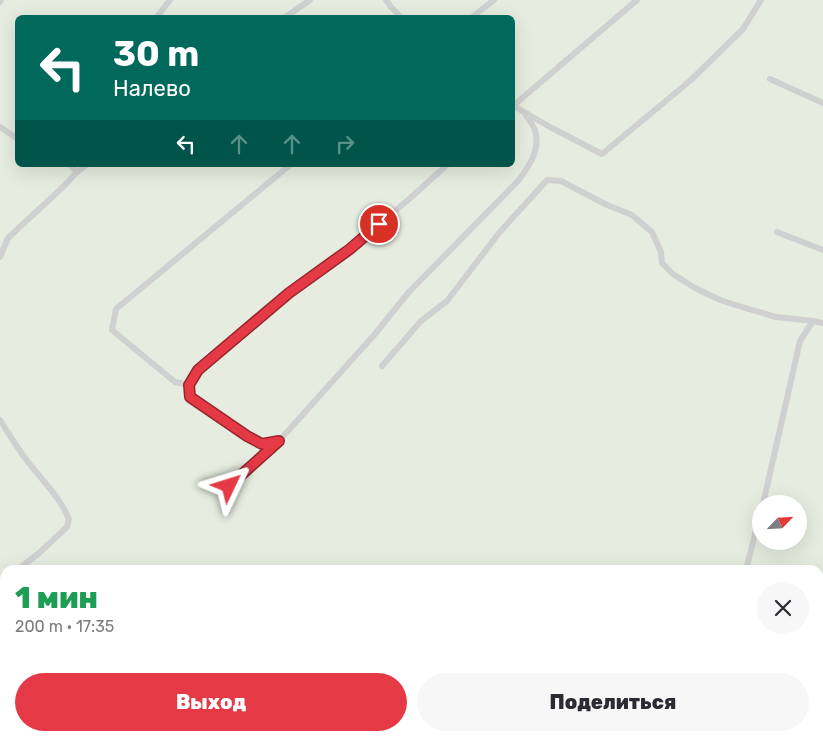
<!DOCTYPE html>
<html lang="ru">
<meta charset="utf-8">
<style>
:root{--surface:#fff;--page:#f7f7f7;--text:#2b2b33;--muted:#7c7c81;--accent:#e63946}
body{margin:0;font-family:Rubik,sans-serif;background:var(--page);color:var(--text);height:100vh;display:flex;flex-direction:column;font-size:19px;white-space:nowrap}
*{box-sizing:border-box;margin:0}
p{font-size:16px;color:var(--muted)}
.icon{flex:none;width:28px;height:28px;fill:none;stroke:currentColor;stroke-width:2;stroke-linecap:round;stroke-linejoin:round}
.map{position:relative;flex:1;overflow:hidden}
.drawer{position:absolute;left:0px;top:565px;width:824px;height:176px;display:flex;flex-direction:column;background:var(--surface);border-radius:15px 15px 0 0;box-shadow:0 5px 20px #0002}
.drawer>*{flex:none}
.top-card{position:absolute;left:15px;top:15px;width:500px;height:152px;border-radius:8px;box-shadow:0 5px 20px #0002;background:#00695c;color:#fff;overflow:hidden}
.needle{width:32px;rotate:65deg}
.buttons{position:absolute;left:752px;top:495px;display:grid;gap:10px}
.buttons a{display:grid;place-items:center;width:55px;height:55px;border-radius:50%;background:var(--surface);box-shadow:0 5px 20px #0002;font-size:25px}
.pin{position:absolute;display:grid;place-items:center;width:42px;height:42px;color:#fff;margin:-21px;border:2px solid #fff;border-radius:50%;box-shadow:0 1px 5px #0007}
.me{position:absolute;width:55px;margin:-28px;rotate:49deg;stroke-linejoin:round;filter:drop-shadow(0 0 4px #0008)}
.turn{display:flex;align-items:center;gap:18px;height:105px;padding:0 15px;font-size:22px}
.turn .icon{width:65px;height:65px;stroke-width:2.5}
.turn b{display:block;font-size:35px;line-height:42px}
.lanes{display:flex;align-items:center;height:48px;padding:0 15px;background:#0003;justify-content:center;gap:25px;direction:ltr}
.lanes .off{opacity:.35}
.round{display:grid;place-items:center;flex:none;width:52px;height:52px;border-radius:26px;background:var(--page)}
.headline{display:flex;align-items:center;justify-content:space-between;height:85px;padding:0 15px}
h1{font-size:30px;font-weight:800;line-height:38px;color:#1e9e55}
.action{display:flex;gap:10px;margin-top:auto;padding:10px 15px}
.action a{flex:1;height:58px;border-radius:30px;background:var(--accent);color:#fff;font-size:20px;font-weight:800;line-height:58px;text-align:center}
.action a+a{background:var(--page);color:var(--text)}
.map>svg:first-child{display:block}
.green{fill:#e6ecdf;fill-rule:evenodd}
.water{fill:#cfe2ee}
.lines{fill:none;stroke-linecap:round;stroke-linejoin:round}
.lane{stroke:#d0d0d0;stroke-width:6}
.route-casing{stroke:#96252e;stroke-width:12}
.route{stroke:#e63946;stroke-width:9}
</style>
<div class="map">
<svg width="823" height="741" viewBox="0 0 823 741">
<rect width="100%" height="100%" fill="#fff"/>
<g class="green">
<path d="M0 0H823V599H819V570H5V692L0 695ZM18 18H512V165H18ZM761 504H799V541H761Z"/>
<polygon points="819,611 823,612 823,670 819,672"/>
<polygon points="517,736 659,736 666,741 522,741"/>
<polygon points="677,736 700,736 690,741 672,741"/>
</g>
<g class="water">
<polygon points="823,681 823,741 736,741 739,736 819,736 819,682"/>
<polygon points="5,736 511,736 514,741 0,741 0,739"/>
</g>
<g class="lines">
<g class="lane">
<polyline points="386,0 391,7 402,18"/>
<polyline points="0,2 1,0"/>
<polyline points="156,18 170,0"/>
<polyline points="284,18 310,0"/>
<polyline points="471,18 494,0"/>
<polyline points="770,79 823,103"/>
<polyline points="512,105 550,127 602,154 691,80 743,29 761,0"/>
<polyline points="514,105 637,0"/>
<polyline points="0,127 18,139"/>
<polyline points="70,165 77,172"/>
<polyline points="777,232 823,250"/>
<polyline points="0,257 8,238 64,186 77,172 86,165"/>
<polyline points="382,366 421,321 447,301 499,233 547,180 561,181 607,205 632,215 652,232 661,252 662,263 673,274 695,288 720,300 742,307 776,317 813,321"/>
<polyline points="189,385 175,382 112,330 116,309 290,165"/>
<path d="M0 420C9 434 18 449 28 462 43 481 60 498 69 519L67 527 38 554 17 570"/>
<polyline points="278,442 262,444 247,436 190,397 189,385 198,370 289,293 350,249 408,200 447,165"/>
<path d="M229 486 279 441 375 334 408 293 518 181C529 166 541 150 535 130 533 125 528 119 525 113"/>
<polyline points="763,504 800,341 813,321 823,323"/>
<polyline points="746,570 761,510"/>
<polyline points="0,583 5,579"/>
</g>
</g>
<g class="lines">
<defs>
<polyline id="route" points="229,486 279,441 262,444 247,436 190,397 189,385 198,370 289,293 350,249 379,224"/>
</defs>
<use href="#route" class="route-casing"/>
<use href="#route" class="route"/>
</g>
</svg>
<div class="buttons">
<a><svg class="needle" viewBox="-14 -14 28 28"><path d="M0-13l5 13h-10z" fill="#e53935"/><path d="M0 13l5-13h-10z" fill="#7c7c81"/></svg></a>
</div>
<div class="pin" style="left:379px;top:224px;background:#d93025"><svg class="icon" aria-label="arrive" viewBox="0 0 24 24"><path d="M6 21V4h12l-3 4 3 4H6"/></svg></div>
<svg class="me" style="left:229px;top:486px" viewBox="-20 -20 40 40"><path d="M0-17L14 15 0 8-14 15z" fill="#e63946" stroke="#fff" stroke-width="4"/></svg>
<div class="top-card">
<div class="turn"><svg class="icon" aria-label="left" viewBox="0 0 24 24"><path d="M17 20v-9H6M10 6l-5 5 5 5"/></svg><div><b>30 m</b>Налево</div></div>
<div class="lanes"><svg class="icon" aria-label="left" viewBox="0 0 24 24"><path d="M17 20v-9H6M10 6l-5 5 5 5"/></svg><svg class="icon off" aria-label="ahead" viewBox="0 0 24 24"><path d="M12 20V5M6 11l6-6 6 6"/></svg><svg class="icon off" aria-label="ahead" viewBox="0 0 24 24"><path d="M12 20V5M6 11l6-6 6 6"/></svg><svg class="icon off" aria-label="right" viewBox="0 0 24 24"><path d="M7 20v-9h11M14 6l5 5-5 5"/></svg></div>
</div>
<section class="drawer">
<div class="headline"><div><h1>1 мин</h1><p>200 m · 17:35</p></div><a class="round"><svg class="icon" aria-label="close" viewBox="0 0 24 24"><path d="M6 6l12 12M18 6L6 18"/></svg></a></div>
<div class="action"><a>Выход</a><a>Поделиться</a></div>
</section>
</div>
